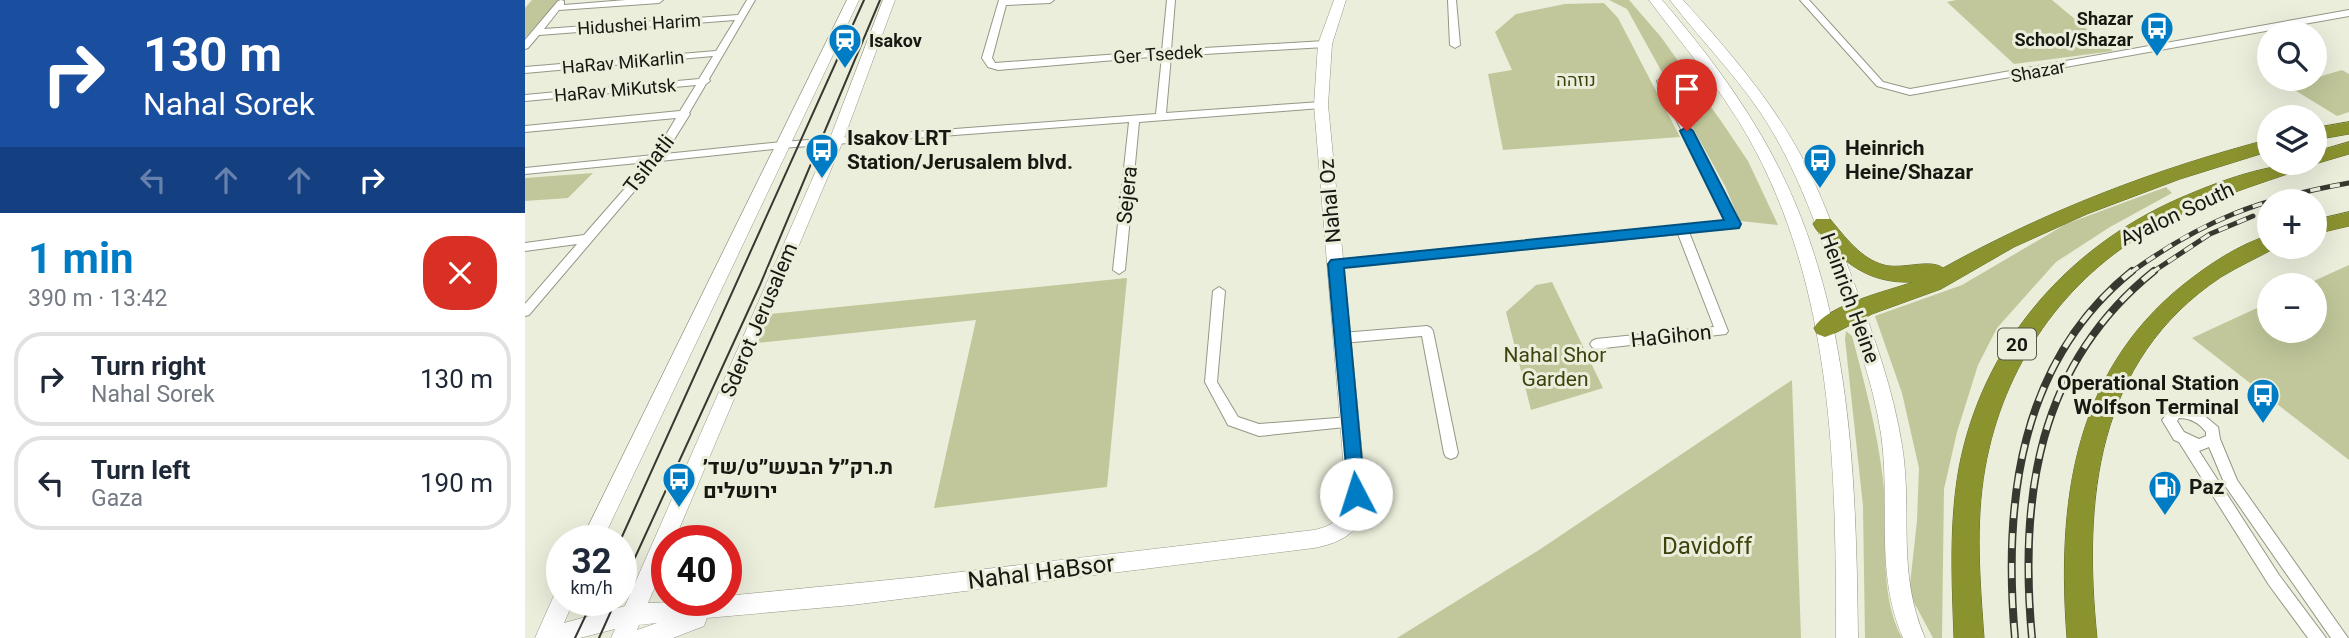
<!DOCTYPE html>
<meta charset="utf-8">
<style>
:root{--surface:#fff;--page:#f6f6f7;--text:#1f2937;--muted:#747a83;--line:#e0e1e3;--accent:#007cc5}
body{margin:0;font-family:Roboto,Heebo,sans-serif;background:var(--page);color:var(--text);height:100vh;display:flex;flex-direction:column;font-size:26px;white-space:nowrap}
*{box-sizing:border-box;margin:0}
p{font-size:23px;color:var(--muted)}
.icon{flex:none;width:38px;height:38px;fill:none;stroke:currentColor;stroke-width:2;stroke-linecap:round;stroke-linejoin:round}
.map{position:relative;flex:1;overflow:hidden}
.panel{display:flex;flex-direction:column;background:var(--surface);width:525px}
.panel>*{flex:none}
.guide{background:#1a4fa0;color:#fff;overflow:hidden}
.fabs{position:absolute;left:1732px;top:21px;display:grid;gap:14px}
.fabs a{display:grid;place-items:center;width:70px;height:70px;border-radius:50%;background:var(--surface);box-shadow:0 7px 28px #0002;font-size:35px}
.speed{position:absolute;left:21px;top:525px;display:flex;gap:14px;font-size:35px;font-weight:700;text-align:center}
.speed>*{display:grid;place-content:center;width:91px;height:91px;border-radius:50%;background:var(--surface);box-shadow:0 7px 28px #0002;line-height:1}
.speed small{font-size:18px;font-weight:400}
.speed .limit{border:10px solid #d22;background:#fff;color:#111}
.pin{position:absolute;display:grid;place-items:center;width:60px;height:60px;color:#fff;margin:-72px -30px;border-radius:50% 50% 50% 0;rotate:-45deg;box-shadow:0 0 7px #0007}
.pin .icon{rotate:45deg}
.me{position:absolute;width:77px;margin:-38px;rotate:355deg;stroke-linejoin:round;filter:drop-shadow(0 0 5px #0008)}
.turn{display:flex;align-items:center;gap:24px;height:147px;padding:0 28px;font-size:32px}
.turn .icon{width:91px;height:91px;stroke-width:2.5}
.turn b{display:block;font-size:49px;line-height:60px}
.lanes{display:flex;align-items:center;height:66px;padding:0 28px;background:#0003;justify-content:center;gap:35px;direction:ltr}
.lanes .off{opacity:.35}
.round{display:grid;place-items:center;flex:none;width:74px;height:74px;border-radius:28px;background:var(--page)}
.summary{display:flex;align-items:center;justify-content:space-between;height:119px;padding:0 28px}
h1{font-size:42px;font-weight:700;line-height:52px;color:var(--accent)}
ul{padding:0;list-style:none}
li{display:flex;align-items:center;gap:21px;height:94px;margin:0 14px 10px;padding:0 14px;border:4px solid var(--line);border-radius:28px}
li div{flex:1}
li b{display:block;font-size:26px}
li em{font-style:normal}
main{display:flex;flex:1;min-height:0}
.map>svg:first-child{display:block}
.green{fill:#c1c79a}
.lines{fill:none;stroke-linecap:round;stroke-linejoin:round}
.street-casing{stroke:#959786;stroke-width:2}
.secondary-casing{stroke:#959786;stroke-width:1}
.highway-casing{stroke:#626825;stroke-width:1}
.street{fill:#fff;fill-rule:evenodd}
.secondary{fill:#fff;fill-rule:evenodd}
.highway{fill:#8b932f;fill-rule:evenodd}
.tram{stroke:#373931;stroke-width:2}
.rail-far1-casing{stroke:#373931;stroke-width:5}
.rail-casing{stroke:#373931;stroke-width:8}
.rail-far1{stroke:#ebeedb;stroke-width:3.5;stroke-dasharray:10;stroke-linecap:butt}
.rail{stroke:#ebeedb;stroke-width:5;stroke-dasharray:15;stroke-linecap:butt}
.route{fill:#007cc5;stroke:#005180;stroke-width:2}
.labels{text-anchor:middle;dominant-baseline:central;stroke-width:6;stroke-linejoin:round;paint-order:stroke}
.far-poi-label{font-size:18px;font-weight:bold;fill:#171812;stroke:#ebeedb;text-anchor:end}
.far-street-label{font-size:18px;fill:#171812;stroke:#ebeedb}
.far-park-label{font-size:18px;fill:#3e420d;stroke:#ebeedb}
.shield{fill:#ebeedb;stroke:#57584e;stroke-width:2}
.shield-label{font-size:19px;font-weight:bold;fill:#171812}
.poi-label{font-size:21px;font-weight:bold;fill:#171812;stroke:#ebeedb;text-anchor:start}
.street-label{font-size:21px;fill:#171812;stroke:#ebeedb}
.park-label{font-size:21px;fill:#3e420d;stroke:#ebeedb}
.near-park-label{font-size:24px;fill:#3e420d;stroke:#ebeedb}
.near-street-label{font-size:24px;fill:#171812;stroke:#ebeedb}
</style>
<main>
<section class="panel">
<div class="guide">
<div class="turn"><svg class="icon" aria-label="right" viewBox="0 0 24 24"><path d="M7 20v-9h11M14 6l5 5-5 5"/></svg><div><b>130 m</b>Nahal Sorek</div></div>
<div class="lanes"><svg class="icon off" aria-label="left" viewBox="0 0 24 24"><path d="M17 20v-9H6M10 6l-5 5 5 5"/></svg><svg class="icon off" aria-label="ahead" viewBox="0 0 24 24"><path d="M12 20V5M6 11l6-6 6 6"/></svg><svg class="icon off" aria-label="ahead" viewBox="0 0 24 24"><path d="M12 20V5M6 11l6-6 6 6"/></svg><svg class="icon" aria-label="right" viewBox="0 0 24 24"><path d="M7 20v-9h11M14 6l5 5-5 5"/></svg></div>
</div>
<div class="summary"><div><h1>1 min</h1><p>390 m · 13:42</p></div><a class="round" style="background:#d93025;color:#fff"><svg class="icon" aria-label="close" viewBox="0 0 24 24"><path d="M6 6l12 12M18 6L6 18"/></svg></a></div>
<ul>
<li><svg class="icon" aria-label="right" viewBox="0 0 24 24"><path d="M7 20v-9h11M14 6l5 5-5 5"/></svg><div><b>Turn right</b><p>Nahal Sorek</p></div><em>130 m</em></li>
<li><svg class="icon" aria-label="left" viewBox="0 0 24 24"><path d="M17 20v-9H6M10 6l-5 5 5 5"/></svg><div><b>Turn left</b><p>Gaza</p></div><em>190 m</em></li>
</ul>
</section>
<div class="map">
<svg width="1824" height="638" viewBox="0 0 1824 638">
<rect width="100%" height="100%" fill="#ebeedb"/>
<g class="green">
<polygon points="7,0 36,0 0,38 0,8"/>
<polygon points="1084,0 1104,0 1136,37 1196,121 1223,161 1253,225 1215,221 1200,186 1102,9"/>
<polygon points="1431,0 1527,0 1588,51 1489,64 1422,2"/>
<polygon points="1079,3 1093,18 1155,137 978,150 963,74 987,70 970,32 991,14 1040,4"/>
<polygon points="1817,70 1824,74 1824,112 1812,116 1763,86"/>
<polygon points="68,173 43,198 0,201 0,178"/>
<polygon points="1641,187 1647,193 1585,227 1531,262 1472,328 1453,365 1432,432 1419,489 1417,638 1408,638 1384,593 1392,521 1394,468 1377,393 1350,316 1437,285 1541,224"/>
<polygon points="1824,265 1824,460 1667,338 1745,302 1745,331 1790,331 1790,285 1780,285"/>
<polygon points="602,278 582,487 409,508 451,320 233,343 245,314"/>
<polygon points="1027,282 1078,388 1006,410 981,312 1011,285"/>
<path d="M1321 331 1327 336C1340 384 1352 430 1358 479 1364 531 1352 591 1377 638H1340L1338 506 1320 339Z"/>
<polygon points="1267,380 1276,638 872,638 1014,550"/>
</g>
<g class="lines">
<defs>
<g id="street">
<polygon points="36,0 39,1 39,5 101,0 138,0 134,3 34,10 19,29 213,15 222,0 230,0 184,79 185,81 181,84 164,113 165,114 140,154 257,142 631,114 637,56 473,70 463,67 457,58 474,0 529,0 525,3 481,5 467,58 470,63 637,51 642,0 650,0 646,50 800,41 805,44 800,47 646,56 641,113 796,102 801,105 796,108 614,122 600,270 594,274 588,270 604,122 257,148 135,161 4,315 0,316 0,304 52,244 0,251 0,243 59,235 123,162 0,174 0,168 129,155 151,118 0,132 0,126 155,111 171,85 0,101 0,95 174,79 188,56 0,73 0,67 191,51 210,20 14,35 3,48 0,49 0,40 33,1"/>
<polygon points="923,0 931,0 935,45 930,48 925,45"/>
<polygon points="1275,0 1284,0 1358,82 1385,89 1824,10 1824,16 1385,95 1352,86"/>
<polygon points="1137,78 1142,81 1215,224 1209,228 1164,232 1203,331 1201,334 1071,349 1067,347 1065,344 1067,341 1071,339 1189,327 1153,234 811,268 805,264 811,260 1202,221 1132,81"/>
<polygon points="694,287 700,291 692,382 713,417 734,424 825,417 830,418 832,422 830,426 734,436 703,425 680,382 688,291"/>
<polygon points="902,326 906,328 908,331 933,453 931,457 926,459 921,457 919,453 897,336 817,343 813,341 811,338 813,335 817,333"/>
<path d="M1657 407 1676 413 1693 427 1695 439 1712 480 1823 638H1806L1701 487 1684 447 1674 451 1754 575 1801 638H1783L1744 585 1654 442 1649 440 1637 420 1646 409ZM1654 418C1666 418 1674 423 1681 432V436L1674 439 1659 432 1652 421Z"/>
</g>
<g id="secondary">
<polygon points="322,0 334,0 77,541 56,541"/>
<path d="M358 0H370L318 141 149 541H142V559L123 603 201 600V596L393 577 789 530C811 525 820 517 821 494L789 105 793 44 809 0H821L807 44 803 105 841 494C840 529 821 542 789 548L327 605 182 618 179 626 148 638H86L90 629 55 638H10L30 593 37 590V600H49L39 623 100 606 304 141ZM132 623 112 630 114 625Z"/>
<path d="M1124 0H1137C1182 52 1224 108 1255 170 1327 314 1331 480 1333 638H1311C1311 469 1309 289 1223 137 1195 87 1158 46 1124 0Z"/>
<path d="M1145 0H1158C1204 51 1250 104 1281 165 1300 203 1314 243 1329 283 1349 336 1368 389 1377 445 1388 514 1371 570 1400 638H1378C1349 572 1366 502 1356 434 1348 381 1329 331 1311 281 1290 222 1270 164 1235 112 1208 72 1174 38 1145 0Z"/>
</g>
<g id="highway">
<polygon points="1824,122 1824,134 1790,140 1790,128"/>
<path d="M1745 139V151L1655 179 1562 214 1489 247 1416 289 1347 314 1308 334 1300 337 1292 334 1289 328C1301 305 1363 291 1388 282 1344 284 1317 263 1291 229L1288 224 1291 219H1305C1320 237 1336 259 1359 265 1377 270 1405 258 1418 268 1521 211 1630 169 1745 139Z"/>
<path d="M1824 142V154L1790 164 1786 163 1783 167C1731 185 1677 201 1629 228 1539 278 1478 366 1460 468 1450 524 1455 582 1459 638H1429C1427 582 1424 524 1434 468 1457 346 1540 249 1653 199 1697 180 1742 163 1790 163V152Z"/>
<polygon points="1824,212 1824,226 1790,234 1790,220"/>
<path d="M1745 235V247H1752C1734 257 1714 266 1696 277 1570 361 1558 501 1572 638H1542C1532 506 1547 374 1658 285 1683 265 1714 244 1745 235Z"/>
</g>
</defs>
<use href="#street" class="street-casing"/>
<use href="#secondary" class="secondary-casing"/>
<use href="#highway" class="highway-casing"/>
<use href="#street" class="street"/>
<use href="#secondary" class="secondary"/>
<use href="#highway" class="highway"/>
<g class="tram">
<polyline points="95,541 339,0"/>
<polyline points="96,588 235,285 355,0"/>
<polyline points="50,638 68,600"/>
<polyline points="74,638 91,600"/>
</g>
<defs>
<g id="rail-far1">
<path d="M1605 273C1680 219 1734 199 1824 183"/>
<polyline points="1626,273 1685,234 1728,216"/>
</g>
<g id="rail">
<path d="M1490 638C1478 503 1494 362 1607 271"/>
<path d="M1507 638C1494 498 1512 365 1629 271"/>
</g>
</defs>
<use href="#rail-far1" class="rail-far1-casing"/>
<use href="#rail" class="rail-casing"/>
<use href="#rail-far1" class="rail-far1"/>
<use href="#rail" class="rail"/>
</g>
<polygon class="route" points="1162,127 1168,131 1216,224 1214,228 819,268 840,494 837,500 824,500 803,264 806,260 1199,220 1155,131"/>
<defs>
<symbol id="bus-pin" viewBox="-11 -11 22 30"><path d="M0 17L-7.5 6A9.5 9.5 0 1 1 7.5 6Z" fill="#007cc5" stroke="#ebeedb"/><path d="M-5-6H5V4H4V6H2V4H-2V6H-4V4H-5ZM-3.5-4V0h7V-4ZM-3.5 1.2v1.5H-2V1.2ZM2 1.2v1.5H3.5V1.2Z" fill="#fff"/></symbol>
<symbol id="station-pin" viewBox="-11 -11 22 30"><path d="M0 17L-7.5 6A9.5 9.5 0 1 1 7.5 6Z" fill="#007cc5" stroke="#ebeedb"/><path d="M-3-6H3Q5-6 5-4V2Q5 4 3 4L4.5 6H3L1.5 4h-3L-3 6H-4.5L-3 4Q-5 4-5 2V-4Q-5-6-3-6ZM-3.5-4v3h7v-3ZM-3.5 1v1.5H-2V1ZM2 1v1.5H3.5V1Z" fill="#fff"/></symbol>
<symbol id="fuel-pin" viewBox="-11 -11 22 30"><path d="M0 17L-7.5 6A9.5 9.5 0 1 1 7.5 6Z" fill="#007cc5" stroke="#ebeedb"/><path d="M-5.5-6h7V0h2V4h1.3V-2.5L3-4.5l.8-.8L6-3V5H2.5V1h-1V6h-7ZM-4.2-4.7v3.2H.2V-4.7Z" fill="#fff"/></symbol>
</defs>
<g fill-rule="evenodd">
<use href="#bus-pin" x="1613" y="9" width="38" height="52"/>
<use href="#station-pin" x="301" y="21" width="38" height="52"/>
<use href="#bus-pin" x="278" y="131" width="38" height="52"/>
<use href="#bus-pin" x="1276" y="141" width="38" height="52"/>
<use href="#bus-pin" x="1719" y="376" width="38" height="52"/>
<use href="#bus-pin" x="135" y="460" width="38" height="52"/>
<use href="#fuel-pin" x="1621" y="468" width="38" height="52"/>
</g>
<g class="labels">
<g class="far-poi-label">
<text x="1608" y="18">Shazar<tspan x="1608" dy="21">School/Shazar</tspan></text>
<text x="344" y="40" text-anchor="start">Isakov</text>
</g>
<g class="far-street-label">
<text transform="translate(114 24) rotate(-4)">Hidushei Harim</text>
<text transform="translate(633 54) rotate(-4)">Ger Tsedek</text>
<text transform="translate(98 62) rotate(-5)">HaRav MiKarlin</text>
<text transform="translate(1513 71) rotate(-11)">Shazar</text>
<text transform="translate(90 90) rotate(-5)">HaRav MiKutsk</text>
</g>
<g class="far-park-label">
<text x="1051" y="79">נוזהה</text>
</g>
<rect class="shield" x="1473" y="328.5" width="38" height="31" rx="5"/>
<g class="shield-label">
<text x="1492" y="344">20</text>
</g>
<g class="poi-label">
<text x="322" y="138">Isakov LRT<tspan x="322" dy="24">Station/Jerusalem blvd.</tspan></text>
<text x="1320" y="148">Heinrich<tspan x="1320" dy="24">Heine/Shazar</tspan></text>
<text x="1714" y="383" text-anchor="end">Operational Station<tspan x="1714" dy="24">Wolfson Terminal</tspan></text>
<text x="178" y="467">ת.רק״ל הבעש״ט/שד׳<tspan x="178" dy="24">ירושלים</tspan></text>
<text x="1664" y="487">Paz</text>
</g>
<g class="street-label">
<text transform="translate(124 164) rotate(-52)">Tsihatli</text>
<text transform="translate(602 195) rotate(-84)">Sejera</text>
<text transform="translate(805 201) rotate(-95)">Nahal Oz</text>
<text transform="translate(1652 214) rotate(-25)">Ayalon South</text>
<text transform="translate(1325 298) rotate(70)">Heinrich Heine</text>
<text transform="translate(234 320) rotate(-67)">Sderot Jerusalem</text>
<text transform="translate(1146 336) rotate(-6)">HaGihon</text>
</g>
<g class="park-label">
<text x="1030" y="355">Nahal Shor<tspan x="1030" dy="24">Garden</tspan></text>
</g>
<g class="near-park-label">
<text x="1182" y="546">Davidoff</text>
</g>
<g class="near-street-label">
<text transform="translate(516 572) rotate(-7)">Nahal HaBsor</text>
</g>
</g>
</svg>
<div class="fabs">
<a><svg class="icon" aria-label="search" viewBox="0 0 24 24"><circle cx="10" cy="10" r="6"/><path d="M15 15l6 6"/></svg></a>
<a><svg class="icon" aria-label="layers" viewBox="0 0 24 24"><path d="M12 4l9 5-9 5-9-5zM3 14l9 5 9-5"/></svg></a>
<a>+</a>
<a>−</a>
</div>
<div class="speed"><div>32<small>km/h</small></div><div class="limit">40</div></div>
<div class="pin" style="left:1162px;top:131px;background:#d93025"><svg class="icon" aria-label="arrive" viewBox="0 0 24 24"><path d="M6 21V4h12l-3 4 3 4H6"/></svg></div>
<svg class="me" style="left:831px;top:494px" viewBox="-20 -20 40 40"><circle r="19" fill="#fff"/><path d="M0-13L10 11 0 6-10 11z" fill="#007cc5"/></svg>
</div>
</main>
